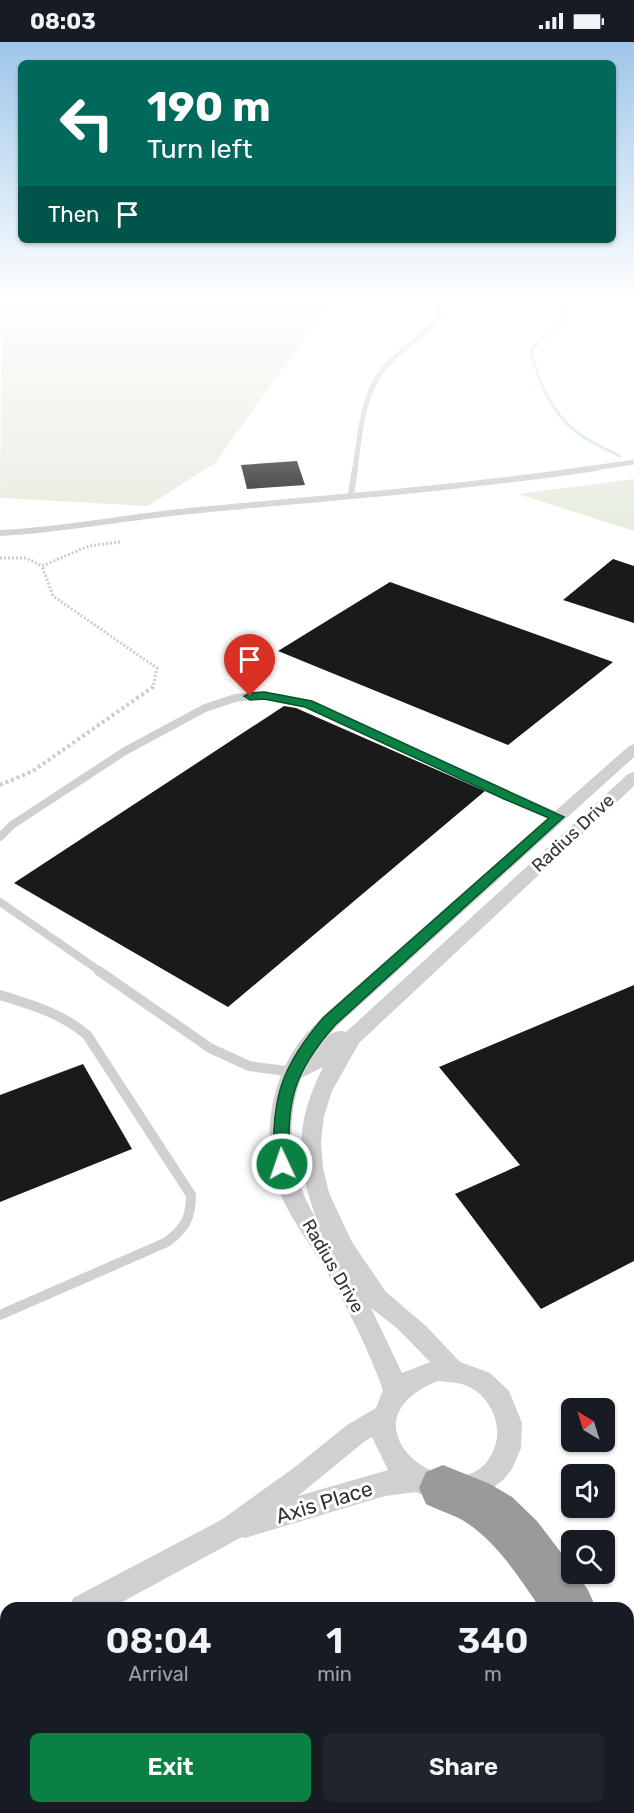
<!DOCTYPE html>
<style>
:root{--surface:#171b24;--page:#20242c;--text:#f1f3f6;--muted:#9ea1a6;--accent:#0b8043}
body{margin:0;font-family:Rubik,sans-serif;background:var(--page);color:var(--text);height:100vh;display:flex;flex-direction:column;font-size:22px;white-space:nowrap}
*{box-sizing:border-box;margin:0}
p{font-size:20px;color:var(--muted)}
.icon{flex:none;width:33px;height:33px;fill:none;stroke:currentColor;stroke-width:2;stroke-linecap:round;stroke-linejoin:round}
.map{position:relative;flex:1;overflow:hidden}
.sheet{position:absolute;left:0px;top:1560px;width:634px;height:212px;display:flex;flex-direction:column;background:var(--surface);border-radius:18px 18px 0 0;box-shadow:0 2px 4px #0004}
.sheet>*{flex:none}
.hud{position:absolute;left:18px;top:18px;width:598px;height:183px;border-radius:9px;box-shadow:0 2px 4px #0004;background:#00695c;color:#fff;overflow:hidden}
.needle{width:39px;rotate:322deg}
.buttons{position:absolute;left:561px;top:1356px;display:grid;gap:12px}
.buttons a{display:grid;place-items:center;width:54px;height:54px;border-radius:9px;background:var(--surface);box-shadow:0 2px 4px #0004;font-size:30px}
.pin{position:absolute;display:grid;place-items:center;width:51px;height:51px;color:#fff;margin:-62px -26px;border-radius:50% 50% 50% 0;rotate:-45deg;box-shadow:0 0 6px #0007}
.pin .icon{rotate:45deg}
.me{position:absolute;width:66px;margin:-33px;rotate:357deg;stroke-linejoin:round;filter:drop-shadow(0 0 4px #0008)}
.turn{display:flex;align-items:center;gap:21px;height:126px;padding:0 30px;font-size:27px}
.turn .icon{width:78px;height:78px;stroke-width:2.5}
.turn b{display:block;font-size:42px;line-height:51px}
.then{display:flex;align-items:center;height:57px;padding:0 30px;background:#0003;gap:12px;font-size:22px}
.eta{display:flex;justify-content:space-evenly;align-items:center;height:102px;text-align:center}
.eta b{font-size:36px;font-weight:600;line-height:42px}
.button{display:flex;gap:12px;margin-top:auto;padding:12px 30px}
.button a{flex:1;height:69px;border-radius:9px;background:var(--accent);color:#fff;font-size:24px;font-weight:600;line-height:69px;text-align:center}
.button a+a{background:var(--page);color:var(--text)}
.status{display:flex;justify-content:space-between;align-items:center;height:42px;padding:0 30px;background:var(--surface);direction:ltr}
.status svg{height:16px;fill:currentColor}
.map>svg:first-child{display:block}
.green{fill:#e6ecdf}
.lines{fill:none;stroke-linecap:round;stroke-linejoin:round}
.stream{stroke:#cfe2ee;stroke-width:3}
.building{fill:#1a1a1a}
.path-far1{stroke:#cdcdcd;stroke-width:3;stroke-dasharray:2 2;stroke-linecap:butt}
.path{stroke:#cdcdcd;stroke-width:4;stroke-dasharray:3 3;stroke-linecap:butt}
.service-far3{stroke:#d0d0d0;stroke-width:5}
.service-far2{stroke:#d0d0d0;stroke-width:6}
.service-far1{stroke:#d0d0d0;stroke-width:8}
.service{stroke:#d0d0d0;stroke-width:10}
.minor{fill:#d0d0d0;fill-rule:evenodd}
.motorway{fill:#9a9a9a;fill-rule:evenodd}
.route{fill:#0b8043;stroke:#07532c;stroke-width:1.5}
.labels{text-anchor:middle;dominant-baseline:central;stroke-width:6;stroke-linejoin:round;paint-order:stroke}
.street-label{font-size:18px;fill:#333;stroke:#fff}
.near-street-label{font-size:21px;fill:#333;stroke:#fff}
</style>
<div class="status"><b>08:03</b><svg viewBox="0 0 49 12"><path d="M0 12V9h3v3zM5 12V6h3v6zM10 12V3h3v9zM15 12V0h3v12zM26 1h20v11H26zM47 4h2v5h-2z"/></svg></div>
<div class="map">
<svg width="634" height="1771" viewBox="0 0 634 1771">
<rect width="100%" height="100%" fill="#fff"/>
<g class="green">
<polygon points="2,257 333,257 215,421 148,464 0,456"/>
<polygon points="634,437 634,489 518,452"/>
</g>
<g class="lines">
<path class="stream" d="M564 257 568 272 531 308C537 338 553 374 579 392 591 401 606 407 620 414"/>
</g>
<g class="building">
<polygon points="297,419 305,443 247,447 241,423"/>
<polygon points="613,517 634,524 634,581 563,558"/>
<polygon points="390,540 613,620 508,703 278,609"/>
<polygon points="284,664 296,666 485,749 228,965 14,841"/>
<polygon points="634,943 634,1219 541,1267 455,1152 520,1123 439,1025"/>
<polygon points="83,1022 132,1107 0,1160 0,1053"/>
</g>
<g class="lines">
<g class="path-far1">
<polyline points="120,500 89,504 42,524 53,554 157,626 153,645 151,647"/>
<polyline points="0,516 26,516 42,524"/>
</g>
<polyline class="path" points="0,743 33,729 153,645"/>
<g class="service-far3">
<path d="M355 427C360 393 362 348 388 322 404 305 424 294 439 275L437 257"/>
<polyline points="587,427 634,420"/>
</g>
<g class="service-far2">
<polyline points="351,453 355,426"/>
<path d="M0 491C64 488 126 475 190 469 325 456 462 446 596 426"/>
</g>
<g class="service-far1">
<polyline points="0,795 12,783 125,709 205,666 235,656 264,653 308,662 558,775"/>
<polyline points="0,860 101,930"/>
</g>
<g class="service">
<polyline points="99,929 210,1006 249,1024 293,1030"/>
<path d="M0 953C32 963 61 971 87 993L191 1153C191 1176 185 1186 167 1200L0 1273"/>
</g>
<g class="minor">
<path d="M634 702V715L337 984 313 1012C323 1002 330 985 346 990L628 732 634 730V744L359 1001 332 1049 324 1074 321 1100 323 1125 329 1151 352 1200 386 1250 426 1284 460 1320 490 1331 509 1349 522 1381 521 1406 512 1427 503 1438 490 1448 470 1456 453 1459 428 1455 416 1450 385 1454 245 1496 242 1495 111 1566H69L73 1556 221 1478 295 1425 347 1383 376 1366 383 1348C368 1306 348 1267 326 1229 312 1205 295 1183 283 1158 260 1107 267 1042 301 998 308 989 316 982 323 974L629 704ZM323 1025C295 1081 295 1120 317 1178 290 1135 284 1084 301 1036ZM371 1266 397 1286 430 1320 402 1331ZM438 1339C446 1340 456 1340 465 1343 489 1352 504 1382 494 1407 465 1482 328 1383 438 1339ZM372 1395 388 1428 298 1454 365 1399Z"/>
<polygon points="6,1593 6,1622 0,1624 0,1595"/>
</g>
<g class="motorway">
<path d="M443 1423 490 1442 512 1455 537 1479 569 1521 572 1532H577L588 1548 596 1566H540C519 1535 497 1500 464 1479 452 1472 438 1468 426 1462L419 1446 426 1430Z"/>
<polygon points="628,1628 634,1630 634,1690 628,1688"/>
</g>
</g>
<linearGradient id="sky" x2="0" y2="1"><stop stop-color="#9ec6ea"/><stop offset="0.51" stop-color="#fff"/><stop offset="1" stop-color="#fff" stop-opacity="0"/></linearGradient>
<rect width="634" height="505" fill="url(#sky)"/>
<path class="route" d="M264 650 312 659 564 775 335 983C293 1031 286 1059 290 1122L288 1127 282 1129 276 1127 274 1122C271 1057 281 1024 324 975L549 776 504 757 305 665 264 657 250 658 244 654 250 651Z"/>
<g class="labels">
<g class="street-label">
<text transform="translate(573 791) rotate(-43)">Radius Drive</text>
<text transform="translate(333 1224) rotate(60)">Radius Drive</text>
</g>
<g class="near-street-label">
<text transform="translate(324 1460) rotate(-17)">Axis Place</text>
</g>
</g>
</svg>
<div class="buttons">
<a><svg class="needle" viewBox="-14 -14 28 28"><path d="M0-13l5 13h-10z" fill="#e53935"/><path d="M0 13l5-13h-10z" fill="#9ea1a6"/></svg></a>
<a><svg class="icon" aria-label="sound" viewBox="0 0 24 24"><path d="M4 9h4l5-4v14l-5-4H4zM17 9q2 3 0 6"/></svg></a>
<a><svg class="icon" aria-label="search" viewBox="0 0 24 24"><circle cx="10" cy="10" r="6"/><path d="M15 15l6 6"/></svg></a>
</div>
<div class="pin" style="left:250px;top:654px;background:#d93025"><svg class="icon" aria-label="arrive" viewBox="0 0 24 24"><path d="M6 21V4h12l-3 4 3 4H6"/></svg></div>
<svg class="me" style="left:282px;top:1122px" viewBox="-20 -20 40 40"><circle r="17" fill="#0b8043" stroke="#fff" stroke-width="3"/><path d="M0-11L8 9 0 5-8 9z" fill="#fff"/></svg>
<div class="hud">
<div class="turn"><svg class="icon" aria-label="left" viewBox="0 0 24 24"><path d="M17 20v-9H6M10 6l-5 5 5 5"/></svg><div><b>190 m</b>Turn left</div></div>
<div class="then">Then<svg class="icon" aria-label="arrive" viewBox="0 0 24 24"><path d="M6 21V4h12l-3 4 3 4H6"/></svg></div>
</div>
<section class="sheet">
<div class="eta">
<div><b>08:04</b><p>Arrival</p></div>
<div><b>1</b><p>min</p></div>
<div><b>340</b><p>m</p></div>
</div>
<div class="button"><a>Exit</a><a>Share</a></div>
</section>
</div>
